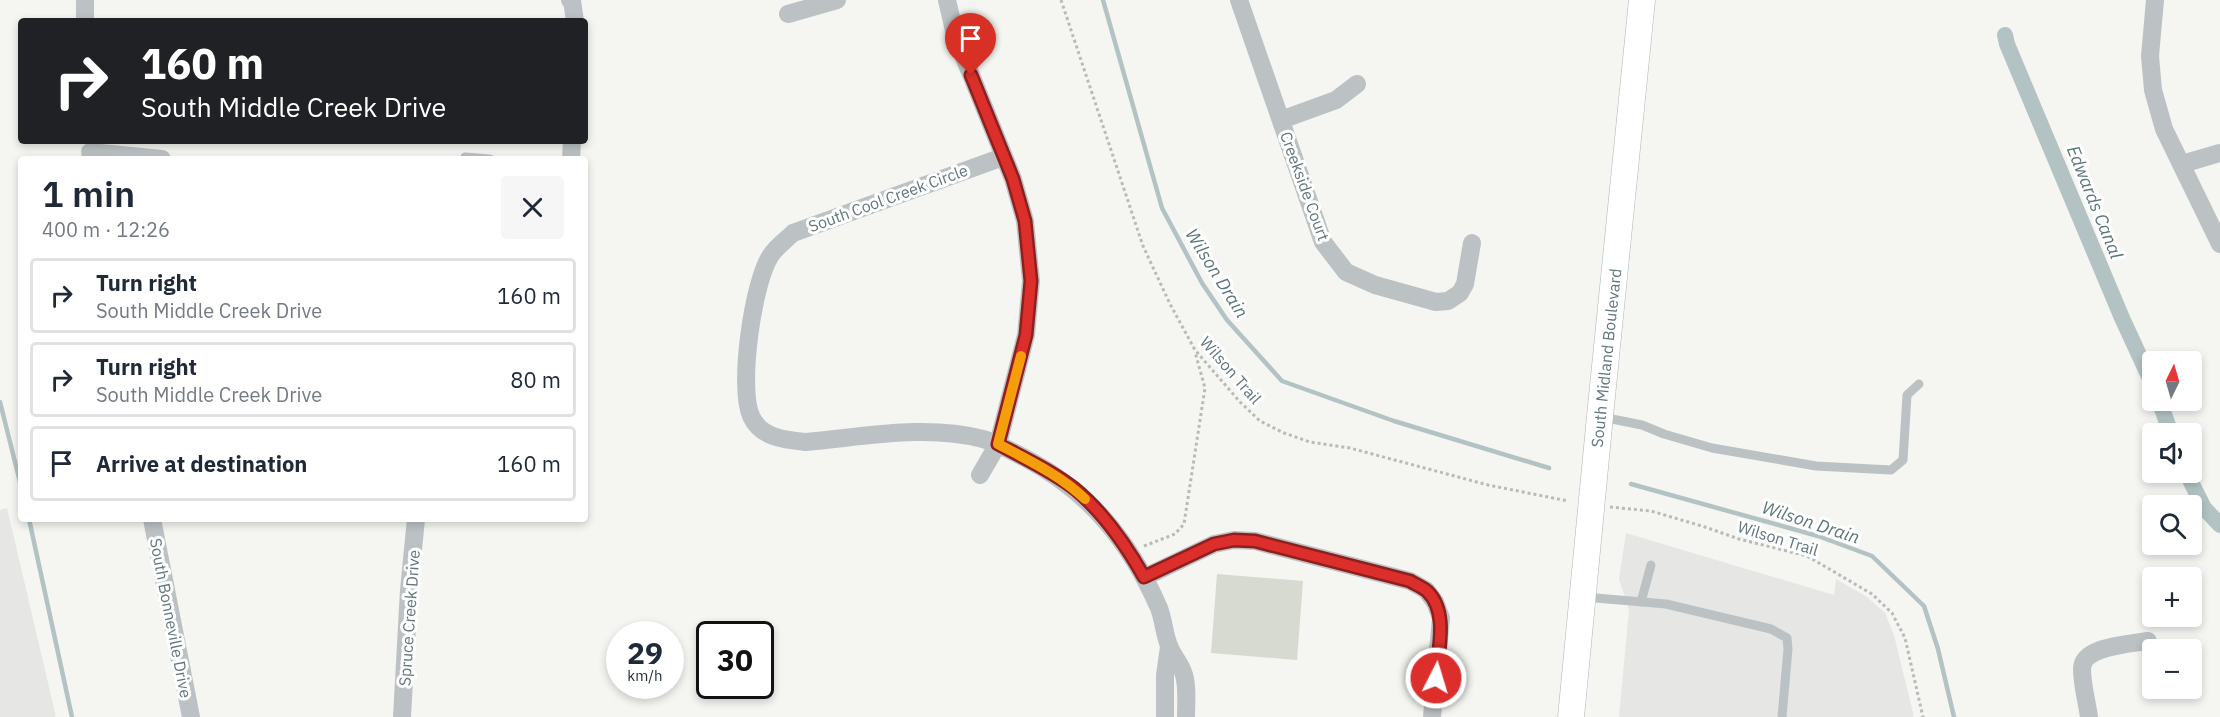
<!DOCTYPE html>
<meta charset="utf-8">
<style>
:root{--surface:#fff;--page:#f6f6f7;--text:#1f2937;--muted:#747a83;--line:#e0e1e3}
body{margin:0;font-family:"IBM Plex Sans",sans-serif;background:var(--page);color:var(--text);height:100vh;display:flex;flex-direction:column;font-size:22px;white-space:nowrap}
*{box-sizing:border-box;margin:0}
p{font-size:20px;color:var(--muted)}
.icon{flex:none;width:33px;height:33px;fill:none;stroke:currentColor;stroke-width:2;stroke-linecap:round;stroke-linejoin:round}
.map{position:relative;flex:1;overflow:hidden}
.drawer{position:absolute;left:18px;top:156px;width:570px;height:366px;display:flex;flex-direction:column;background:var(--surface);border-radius:6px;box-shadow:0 3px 9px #0003}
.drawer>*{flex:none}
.hud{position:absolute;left:18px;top:18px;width:570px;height:126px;border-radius:6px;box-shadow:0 3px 9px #0003;background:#202124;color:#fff;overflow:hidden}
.needle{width:39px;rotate:5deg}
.fabs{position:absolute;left:2142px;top:351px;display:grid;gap:12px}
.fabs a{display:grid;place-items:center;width:60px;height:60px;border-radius:6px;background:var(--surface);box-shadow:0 3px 9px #0003;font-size:30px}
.speed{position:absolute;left:606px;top:621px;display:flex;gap:12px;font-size:30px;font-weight:700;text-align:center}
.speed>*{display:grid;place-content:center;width:78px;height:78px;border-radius:50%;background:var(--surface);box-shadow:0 3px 9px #0003;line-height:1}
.speed small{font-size:15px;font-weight:400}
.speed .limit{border:3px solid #111;border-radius:9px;background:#fff;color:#111}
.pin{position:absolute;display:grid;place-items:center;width:51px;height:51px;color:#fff;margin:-62px -26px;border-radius:50% 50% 50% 0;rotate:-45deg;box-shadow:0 0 6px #0007}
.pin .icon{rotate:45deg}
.me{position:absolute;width:66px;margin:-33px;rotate:5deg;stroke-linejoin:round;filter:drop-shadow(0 0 4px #0008)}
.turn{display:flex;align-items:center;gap:21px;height:126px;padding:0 24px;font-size:27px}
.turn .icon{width:78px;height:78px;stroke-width:2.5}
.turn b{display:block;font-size:42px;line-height:51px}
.round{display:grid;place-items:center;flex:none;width:63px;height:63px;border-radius:6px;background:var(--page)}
.summary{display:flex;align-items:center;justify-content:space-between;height:102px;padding:0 24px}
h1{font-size:36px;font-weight:600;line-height:45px}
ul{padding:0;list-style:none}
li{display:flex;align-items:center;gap:18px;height:75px;margin:0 12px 9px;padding:0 12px;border:3px solid var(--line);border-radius:6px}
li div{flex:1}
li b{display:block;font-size:22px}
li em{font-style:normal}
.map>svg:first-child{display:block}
.built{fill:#e6e6e5}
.green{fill:#d6dad1}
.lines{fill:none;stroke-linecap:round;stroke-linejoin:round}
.stream{stroke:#b3c3c4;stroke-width:4.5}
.canal{stroke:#b3c3c4;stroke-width:16}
.secondary-casing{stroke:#adb5b7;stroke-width:27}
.path{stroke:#b7bbbc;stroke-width:3;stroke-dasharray:3 3;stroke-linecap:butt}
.service{stroke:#bcc2c4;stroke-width:9}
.minor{stroke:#bcc2c4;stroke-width:18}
.secondary{stroke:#fff;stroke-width:26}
.route-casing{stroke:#8f1f1d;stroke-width:15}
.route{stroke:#dc2f2c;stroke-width:10}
.slow{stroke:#f59e0b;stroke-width:10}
.labels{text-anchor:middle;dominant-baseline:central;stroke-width:6;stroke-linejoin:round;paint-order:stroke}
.street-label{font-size:16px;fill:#62767c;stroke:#fff}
.water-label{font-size:18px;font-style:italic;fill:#5c7678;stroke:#fff}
</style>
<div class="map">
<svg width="2220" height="717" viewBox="0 0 2220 717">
<rect width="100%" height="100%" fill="#f5f5f2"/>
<g class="built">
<polygon points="7,508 56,717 0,717 0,510"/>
<polygon points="1626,533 1834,595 1836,579 1867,597 1885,613 1894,635 1914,717 1619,717 1629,610 1619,579"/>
</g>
<polygon class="green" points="1217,574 1303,581 1297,660 1211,653"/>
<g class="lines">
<g class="stream">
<polyline points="1103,0 1162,208 1202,283 1227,320 1282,381 1394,421 1549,468"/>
<polyline points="0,402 21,486"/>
<polyline points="1631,484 1818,536 1872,556 1924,606 1938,649 1954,717"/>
<polyline points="29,519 72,717"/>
</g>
<g class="canal">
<polyline points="2005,35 2007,44 2122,318 2152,383"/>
<polyline points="2159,400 2171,434"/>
<polyline points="2186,472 2204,508 2220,525"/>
</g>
<defs>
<polyline id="secondary" points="1571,717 1600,416 1642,0"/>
</defs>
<use href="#secondary" class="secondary-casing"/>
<g class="path">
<polyline points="1061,0 1143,246 1170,304 1195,350 1240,402 1260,421 1284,433 1310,442 1350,448 1488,485 1568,501"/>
<polyline points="1610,507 1651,511 1705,527 1739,539 1807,556 1872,594 1892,613 1905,638 1923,717"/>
<polyline points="1144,546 1175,534 1184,524 1205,388 1195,352"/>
</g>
<g class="service">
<polyline points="465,157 490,159"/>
<polyline points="1602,417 1642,425 1664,434 1712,448 1816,466 1891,470 1903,460 1907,395 1919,384"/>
<polyline points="1584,597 1666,604 1771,629 1787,638 1788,649 1782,717"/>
<polyline points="1641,602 1651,565"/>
</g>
<g class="minor">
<polyline points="570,0 572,1 575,21"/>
<polyline points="947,0 955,35 1013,179 1025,221 1031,281 1026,335 998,444 980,475"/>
<polyline points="1239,0 1323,242 1346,272 1375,285 1436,302 1448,301 1460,293 1465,284 1472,243"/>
<polyline points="2155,0 2150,56 2153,90 2164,129 2220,244"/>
<polyline points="788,14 837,0"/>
<polyline points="85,21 85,0"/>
<polyline points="1281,120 1336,100 1357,84"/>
<polyline points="90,152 162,159"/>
<path d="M1003 157 793 233C786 240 776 247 771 255 753 281 738 387 751 416 761 438 785 440 806 442 864 437 926 424 983 439 998 443 1011 451 1025 458 1090 492 1130 542 1159 608 1164 621 1164 635 1170 648 1173 656 1180 663 1183 672 1188 684 1186 703 1186 717"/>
<polyline points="571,159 572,141"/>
<polyline points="2182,164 2220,153"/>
<polyline points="152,519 191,717"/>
<polyline points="1145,577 1214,544 1234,540 1255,541 1410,581 1426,590 1435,602 1441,618 1432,717"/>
<polyline points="402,717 409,590 416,519"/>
<polyline points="1165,717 1165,675 1169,647"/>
<path d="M2089 717C2087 702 2082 685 2082 669 2082 646 2130 644 2148 641"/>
</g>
<use href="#secondary" class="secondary"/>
</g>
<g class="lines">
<defs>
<path id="route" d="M971 75 1013 179 1025 221 1031 281 1026 335 998 444C1024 458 1052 471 1075 489 1104 513 1126 545 1144 577L1214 544 1234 540 1255 541 1410 581C1415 584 1422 587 1427 591 1449 612 1438 650 1436 678"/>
</defs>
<use href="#route" class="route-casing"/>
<use href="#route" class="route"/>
<path class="slow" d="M1021 356 998 444C1028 460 1060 475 1085 499"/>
</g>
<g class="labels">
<g class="street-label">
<text transform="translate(1305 186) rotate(70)">Creekside Court</text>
<text transform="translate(888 198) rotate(-20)">South Cool Creek Circle</text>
<text transform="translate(1606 358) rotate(-84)">South Midland Boulevard</text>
<text transform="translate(1231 370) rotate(49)">Wilson Trail</text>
<text transform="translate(1778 538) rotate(17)">Wilson Trail</text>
<text transform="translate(171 618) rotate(79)">South Bonneville Drive</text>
<text transform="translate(409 618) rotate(-86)">Spruce Creek Drive</text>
</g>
<g class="water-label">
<text transform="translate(2095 202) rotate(68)">Edwards Canal</text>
<text transform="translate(1217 273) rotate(58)">Wilson Drain</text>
<text transform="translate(1811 522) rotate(18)">Wilson Drain</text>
</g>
</g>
</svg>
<div class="fabs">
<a><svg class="needle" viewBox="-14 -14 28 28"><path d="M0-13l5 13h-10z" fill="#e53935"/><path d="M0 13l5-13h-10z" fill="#747a83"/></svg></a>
<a><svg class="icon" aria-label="sound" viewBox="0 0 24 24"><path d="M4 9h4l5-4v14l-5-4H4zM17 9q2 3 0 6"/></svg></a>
<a><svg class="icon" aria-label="search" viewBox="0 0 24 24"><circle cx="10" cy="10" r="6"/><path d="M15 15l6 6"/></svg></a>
<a>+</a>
<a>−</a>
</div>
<div class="speed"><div>29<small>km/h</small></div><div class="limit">30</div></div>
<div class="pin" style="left:971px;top:75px;background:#d93025"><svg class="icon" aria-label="arrive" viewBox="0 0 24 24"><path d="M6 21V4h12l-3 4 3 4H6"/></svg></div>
<svg class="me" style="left:1436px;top:678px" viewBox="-20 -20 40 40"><circle r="17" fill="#dc2f2c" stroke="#fff" stroke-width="3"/><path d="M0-11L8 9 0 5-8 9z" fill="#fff"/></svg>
<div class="hud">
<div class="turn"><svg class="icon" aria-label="right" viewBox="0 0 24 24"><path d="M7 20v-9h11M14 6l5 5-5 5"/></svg><div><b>160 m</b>South Middle Creek Drive</div></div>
</div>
<section class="drawer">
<div class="summary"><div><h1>1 min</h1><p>400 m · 12:26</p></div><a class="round"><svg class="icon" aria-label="close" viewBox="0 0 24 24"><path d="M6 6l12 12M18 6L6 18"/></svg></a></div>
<ul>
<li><svg class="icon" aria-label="right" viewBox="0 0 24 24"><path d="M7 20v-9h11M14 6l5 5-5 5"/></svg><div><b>Turn right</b><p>South Middle Creek Drive</p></div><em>160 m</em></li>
<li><svg class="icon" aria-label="right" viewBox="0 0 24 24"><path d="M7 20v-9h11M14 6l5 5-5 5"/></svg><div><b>Turn right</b><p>South Middle Creek Drive</p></div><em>80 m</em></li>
<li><svg class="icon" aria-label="arrive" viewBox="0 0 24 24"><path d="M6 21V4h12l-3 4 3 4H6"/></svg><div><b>Arrive at destination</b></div><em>160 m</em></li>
</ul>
</section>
</div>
